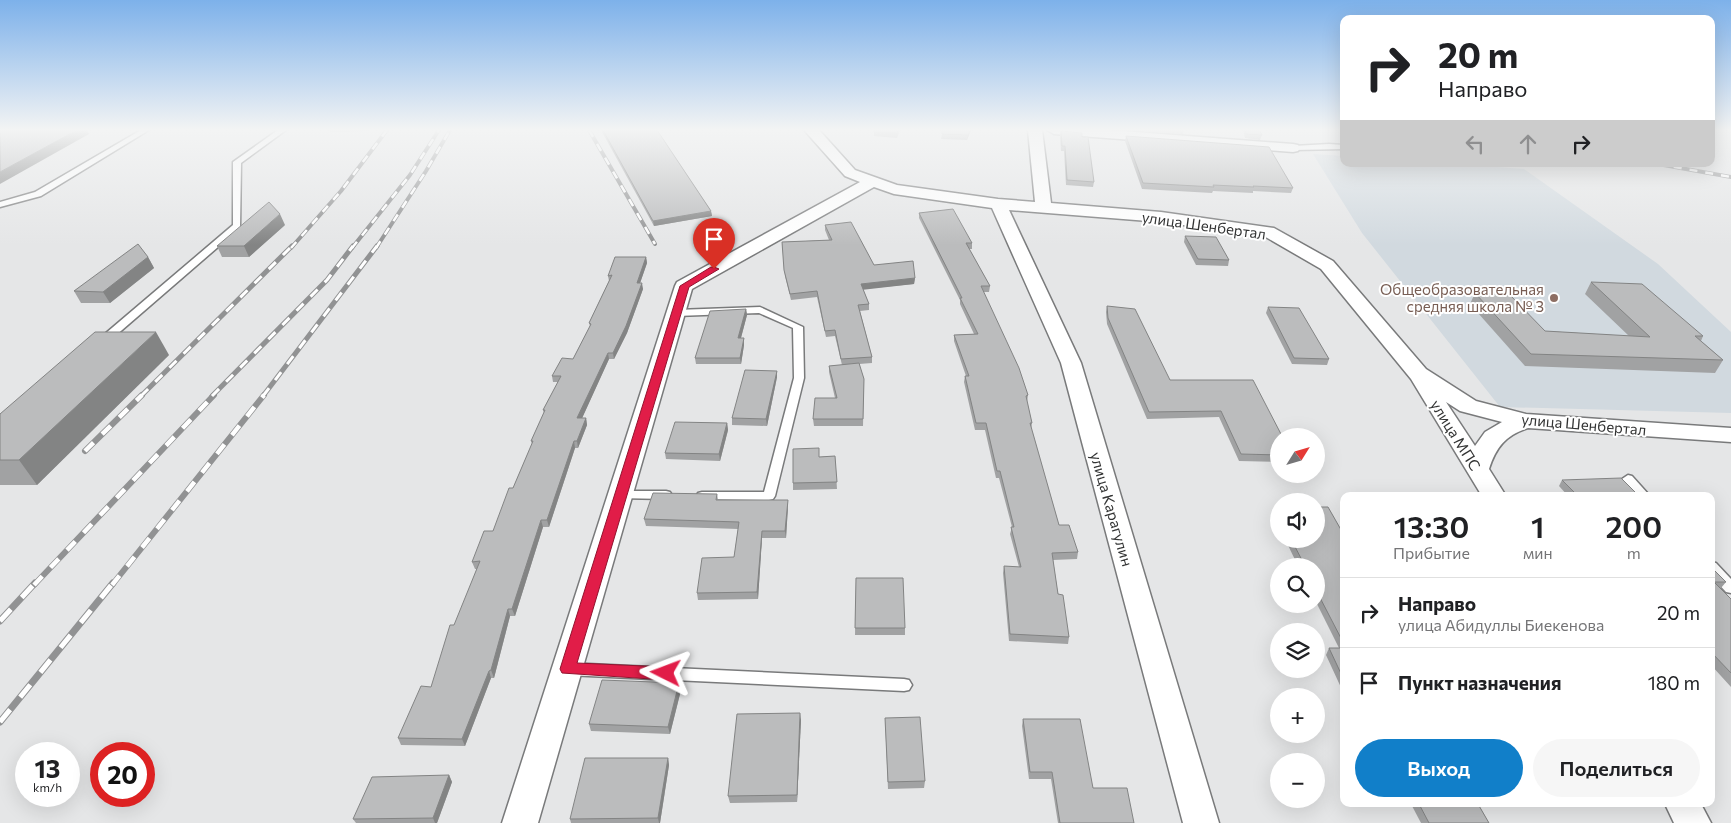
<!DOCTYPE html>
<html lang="ru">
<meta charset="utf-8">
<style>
:root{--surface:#fff;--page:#f6f6f6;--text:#202124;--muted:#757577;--line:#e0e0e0;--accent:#117fc9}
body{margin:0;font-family:Commissioner,sans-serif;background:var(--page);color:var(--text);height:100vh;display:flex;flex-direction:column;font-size:19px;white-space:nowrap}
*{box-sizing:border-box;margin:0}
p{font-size:16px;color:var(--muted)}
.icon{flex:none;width:28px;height:28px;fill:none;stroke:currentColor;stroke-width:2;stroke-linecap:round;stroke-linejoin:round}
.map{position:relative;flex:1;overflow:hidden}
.details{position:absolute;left:1340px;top:492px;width:375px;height:315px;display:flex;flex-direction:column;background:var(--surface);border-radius:10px;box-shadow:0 5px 20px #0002}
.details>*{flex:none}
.guide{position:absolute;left:1340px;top:15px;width:375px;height:152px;border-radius:10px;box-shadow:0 5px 20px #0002;background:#fff;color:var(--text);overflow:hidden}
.needle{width:32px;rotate:53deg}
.fabs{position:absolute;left:1270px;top:428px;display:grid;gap:10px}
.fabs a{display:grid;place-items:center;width:55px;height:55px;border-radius:50%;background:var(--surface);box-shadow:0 5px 20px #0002;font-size:25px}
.speed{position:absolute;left:15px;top:742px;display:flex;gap:10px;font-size:25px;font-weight:700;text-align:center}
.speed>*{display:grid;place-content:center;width:65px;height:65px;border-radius:50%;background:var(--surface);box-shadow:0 5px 20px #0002;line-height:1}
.speed small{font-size:12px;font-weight:400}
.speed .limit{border:8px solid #d22;background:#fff;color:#111}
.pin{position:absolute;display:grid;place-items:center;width:42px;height:42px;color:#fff;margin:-51px -21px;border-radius:50% 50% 50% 0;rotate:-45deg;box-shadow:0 0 5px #0007}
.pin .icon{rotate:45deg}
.me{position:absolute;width:55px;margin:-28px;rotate:273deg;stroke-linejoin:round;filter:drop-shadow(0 0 4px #0008)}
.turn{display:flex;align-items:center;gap:18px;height:105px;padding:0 15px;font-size:22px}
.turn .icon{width:65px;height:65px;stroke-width:2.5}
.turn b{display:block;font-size:35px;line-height:42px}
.lanes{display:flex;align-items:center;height:48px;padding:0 15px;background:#0003;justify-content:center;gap:25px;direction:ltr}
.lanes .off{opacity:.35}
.eta{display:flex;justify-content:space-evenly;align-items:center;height:85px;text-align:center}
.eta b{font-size:30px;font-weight:600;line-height:35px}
.cta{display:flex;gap:10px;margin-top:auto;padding:10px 15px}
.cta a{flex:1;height:58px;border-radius:30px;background:var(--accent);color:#fff;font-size:20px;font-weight:600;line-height:58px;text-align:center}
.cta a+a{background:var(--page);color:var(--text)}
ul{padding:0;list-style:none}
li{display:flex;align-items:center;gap:15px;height:70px;padding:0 15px;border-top:1px solid var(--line)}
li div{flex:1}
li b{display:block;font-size:19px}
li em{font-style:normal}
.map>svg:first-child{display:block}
.built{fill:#d1d9df}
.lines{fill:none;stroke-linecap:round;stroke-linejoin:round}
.service-casing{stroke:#797a7b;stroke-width:3}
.minor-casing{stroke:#797a7b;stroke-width:3}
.service{fill:#fff;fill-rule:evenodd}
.minor{fill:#fff;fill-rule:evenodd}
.rail-far3-casing{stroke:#919293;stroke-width:4}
.rail-far2-casing{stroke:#919293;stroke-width:5}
.rail-far1-casing{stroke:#919293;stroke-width:6}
.rail-casing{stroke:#919293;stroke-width:7}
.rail-far3{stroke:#fff;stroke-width:2.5;stroke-dasharray:8;stroke-linecap:butt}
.rail-far2{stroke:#fff;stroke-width:3;stroke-dasharray:10;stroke-linecap:butt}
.rail-far1{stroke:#fff;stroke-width:4.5;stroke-dasharray:12;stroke-linecap:butt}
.rail{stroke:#fff;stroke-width:5;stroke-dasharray:16;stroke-linecap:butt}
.wall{fill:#a1a2a3}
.shaded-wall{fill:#838484}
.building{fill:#bbbcbd;stroke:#838484}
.route{fill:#e11d48;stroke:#92132f}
.education-dot{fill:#8d6e63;stroke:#fff;stroke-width:2}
.labels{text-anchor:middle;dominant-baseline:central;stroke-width:4;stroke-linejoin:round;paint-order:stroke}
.street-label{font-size:15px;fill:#333434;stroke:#fff}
.education-label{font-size:15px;fill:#785e54;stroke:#fff;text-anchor:end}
</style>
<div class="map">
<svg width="1731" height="823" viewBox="0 0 1731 823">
<rect width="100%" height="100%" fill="#e5e6e7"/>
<polygon class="built" points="1313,154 1344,156 1344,164 1455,164 1524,169 1658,264 1731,332 1731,413 1500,407 1362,233"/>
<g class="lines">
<defs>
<g id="service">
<polygon points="141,130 149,130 41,196 0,207 0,202 35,192"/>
<polygon points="278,130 286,130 241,163 240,228 107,343 99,343 98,341 99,339 233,225 233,162"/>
<polygon points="1329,144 1344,145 1344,149 1293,150 1289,148 1293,146"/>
<polygon points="760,307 803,327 804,378 775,496 773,499 769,500 698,499 696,496 698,493 702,492 764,492 794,378 793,328 759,313 676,316 671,313 676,310"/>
<polygon points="1628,475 1632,476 1650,496 1637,496 1622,479"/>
<polygon points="621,491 666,491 670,492 672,495 670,498 666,499 617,498 615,495 617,492"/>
<polygon points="1711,562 1716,563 1731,579 1731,593 1726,592 1711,576"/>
<polygon points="567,663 904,679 909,680 912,685 909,690 904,691 567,675 562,673 559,669 562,665"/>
</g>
<g id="minor">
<path d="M804 130H819L855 170 897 185 998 199 1035 202 1028 130H1042L1051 203 1161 212 1274 228 1333 261 1426 369 1476 401 1526 414 1731 428V442L1528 428C1506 435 1496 447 1489 469L1506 496H1482L1411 379 1321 269 1264 236 1161 222 1009 210 1081 363 1219 823H1183L1061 363 992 208 894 194 874 187 692 289 538 823H502L675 286 677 282 860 182 845 176ZM1446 402 1460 411 1502 422 1485 432 1475 446Z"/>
<polygon points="1047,130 1109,130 1293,144 1298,145 1300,148 1298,151 1293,152 1054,134"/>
<polygon points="1665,804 1701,804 1711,823 1674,823"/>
</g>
</defs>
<use href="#service" class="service-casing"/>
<use href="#minor" class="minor-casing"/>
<use href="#service" class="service"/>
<use href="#minor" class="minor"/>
<defs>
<g id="rail-far3">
<polyline points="589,130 655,244"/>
<polyline points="1658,164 1731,177"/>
<polyline points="291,248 341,191 387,130"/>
<polyline points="352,248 410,175 439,130"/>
<polyline points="376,248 426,171 450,130"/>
</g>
<g id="rail-far2">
<polyline points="141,396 292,246"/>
<polyline points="212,396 327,280 353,246"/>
<polyline points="263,396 377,246"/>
</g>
<g id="rail-far1">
<polyline points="85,451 142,395"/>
<polyline points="34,585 214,395"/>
<polyline points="112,585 264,395"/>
</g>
<g id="rail">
<polyline points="0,621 35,583"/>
<polyline points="0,722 113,583"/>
</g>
</defs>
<use href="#rail-far3" class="rail-far3-casing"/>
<use href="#rail-far2" class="rail-far2-casing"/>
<use href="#rail-far1" class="rail-far1-casing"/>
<use href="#rail" class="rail-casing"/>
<use href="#rail-far3" class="rail-far3"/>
<use href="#rail-far2" class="rail-far2"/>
<use href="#rail-far1" class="rail-far1"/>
<use href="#rail" class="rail"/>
</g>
<g class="wall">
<polygon points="330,130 368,130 366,131 330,132"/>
<polygon points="601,130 657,130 711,211 712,216 654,226"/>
<polygon points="900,130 897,138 874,136 874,132"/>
<polygon points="971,130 967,140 941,139 942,134"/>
<polygon points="1134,130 1184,130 1183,134"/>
<polygon points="1243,130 1259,130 1262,135 1260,140 1245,138"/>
<polygon points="1061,131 1082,137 1094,182 1093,187 1066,185 1064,151 1061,151 1060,136"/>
<polygon points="1126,136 1293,188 1291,193 1253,191 1253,193 1213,191 1212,193 1142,189 1125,141"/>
<polygon points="919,213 972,243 972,249 969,249 990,286 989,292 983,292 1028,395 1027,402 1032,423 1031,429 1059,525 1078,552 1077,559 1053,560 1058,594 1069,637 1068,644 1009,641 1003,573 1004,566 1019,567 1010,534 1012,527 999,478 996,478 985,430 975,430 964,382 965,376 966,376 954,341 954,335 974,334 960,304 960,300 919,218"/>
<polygon points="285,225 249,257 222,257 217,246"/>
<polygon points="825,225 874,265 915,278 914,284 863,289 869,304 869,310 860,311 872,357 872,363 859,364 864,379 863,426 814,426 813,419 835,398 829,372 829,366 842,365 835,336 826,337 817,297 791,300 785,276 782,242 829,240 825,230"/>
<polygon points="1185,236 1229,260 1228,266 1196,265 1184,242"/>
<polygon points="148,257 154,268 110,303 81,303 74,291"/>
<polygon points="646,257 647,263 640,283 643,289 627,333 614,359 609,359 582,418 586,418 587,425 578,448 575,448 549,527 543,527 515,616 510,616 494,678 491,678 465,746 401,745 398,738 431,687 477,569 475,569 472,562 493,531 513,488 532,444 531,441 544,413 543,410 558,382 553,382 552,376 573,359 590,326 589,323 609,281 608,276"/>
<polygon points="1591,282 1703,336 1701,341 1723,360 1715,373 1525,366 1470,304 1475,293 1545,331 1629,336 1585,294"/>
<polygon points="1107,306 1170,380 1279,436 1279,462 1239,461 1219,417 1147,419 1107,324 1106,312"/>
<polygon points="1268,307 1329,359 1327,365 1292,364 1266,313"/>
<polygon points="746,309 747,315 741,338 744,338 744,345 741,364 696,364 695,358"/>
<polygon points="169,355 37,485 0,485 0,414"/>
<polygon points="777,371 777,377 767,426 732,425 732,418"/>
<polygon points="727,423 728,430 720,461 666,459 665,453"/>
<polygon points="835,456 837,489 793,490 793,483 819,457"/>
<polygon points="1562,480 1639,496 1568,496 1559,486"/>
<polygon points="717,494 718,500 788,506 786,538 762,538 758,599 698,600 697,593 734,557 738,529 646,526 644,519"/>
<polygon points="1275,507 1279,507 1279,526 1272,513"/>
<polygon points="1344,535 1344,694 1326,655 1329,648 1339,648 1316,602 1316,566 1298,566 1285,539 1316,539"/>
<polygon points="1711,567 1726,582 1721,588 1731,599 1731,687 1711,665"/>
<polygon points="856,578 905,628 905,635 855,635"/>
<polygon points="681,690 670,734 591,731 589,724"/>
<polygon points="885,718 925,781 924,788 888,789"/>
<polygon points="1023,719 1093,788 1134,823 1058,823 1051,779 1029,779 1022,726"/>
<polygon points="801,720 797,802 730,803 728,796"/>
<polygon points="668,758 669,765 660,823 571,823 570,819"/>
<polygon points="449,775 452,782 437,823 356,823 353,819"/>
<polygon points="1411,804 1478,804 1489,823 1421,823"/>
</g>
<g class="shaded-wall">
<polygon points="77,130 87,130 89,134 0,184 0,172"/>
<polygon points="970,130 971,130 967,140 968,135"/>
<polygon points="711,211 712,216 654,226 653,221"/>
<polygon points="280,214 285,225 249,257 244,246"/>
<polygon points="148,257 154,268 110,303 103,292"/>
<polygon points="646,257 647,263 638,289 637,283"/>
<polygon points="915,278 914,284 861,290 861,284"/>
<polygon points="642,283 643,289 627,333 614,359 613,353"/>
<polygon points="746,309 747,315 739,345 738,338"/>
<polygon points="156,332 169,355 37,485 19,460"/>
<polygon points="744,338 744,345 741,364 740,358"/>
<polygon points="608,353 609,359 579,425 577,418"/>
<polygon points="777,371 777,377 767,426 766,419"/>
<polygon points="586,418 587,425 578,448 577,441"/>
<polygon points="727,423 728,430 720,461 719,454"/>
<polygon points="574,441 575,448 549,527 547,520"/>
<polygon points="788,500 788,506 786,538 785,531"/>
<polygon points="541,520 543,527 515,616 512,609"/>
<polygon points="762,531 762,538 758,599 757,592"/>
<polygon points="508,609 510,616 494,678 491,670"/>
<polygon points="489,671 491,678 465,746 462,739"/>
<polygon points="679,683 681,690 670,734 668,727"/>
<polygon points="800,713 801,720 797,802 797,795"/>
<polygon points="668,758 669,765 660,823 659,823 658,818"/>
<polygon points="449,775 452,782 437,823 435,823 433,818"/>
</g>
<g class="building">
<polygon points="0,130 77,130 0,172"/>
<polygon points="603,130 657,130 711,211 653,221"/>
<polygon points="874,130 898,130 897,133 874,132"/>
<polygon points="942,130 970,130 968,135 942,134"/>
<polygon points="1245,130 1259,130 1262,135 1246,134"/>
<polygon points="1061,131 1082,133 1082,137 1088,137 1094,182 1067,180 1065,146 1062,146"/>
<polygon points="1126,136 1269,147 1293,188 1253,186 1254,187 1213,185 1214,187 1143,183"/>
<polygon points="269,202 280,214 244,246 217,246"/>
<polygon points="953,209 972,243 966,243 990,286 981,286 1019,368 1028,395 1026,396 1032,423 1030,423 1059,525 1069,525 1078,552 1052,553 1058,594 1063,595 1069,637 1010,634 1004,566 1021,567 1011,527 1014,527 1000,471 997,471 986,423 976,423 965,376 969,376 954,335 978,334 960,298 962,298 919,213"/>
<polygon points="851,222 874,265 913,261 915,278 861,284 869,304 858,305 872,357 841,359 835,330 825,331 817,291 790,294 784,270 782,242 832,240 825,225"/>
<polygon points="1185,236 1216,237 1229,260 1198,259"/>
<polygon points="138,244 148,257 103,292 74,291"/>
<polygon points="615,257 646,257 637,283 642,283 626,326 613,353 608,353 577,418 586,418 577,441 574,441 547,520 541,520 512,609 508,609 491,670 489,671 462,739 398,738 421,686 431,687 450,625 454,625 480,561 472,562 484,531 493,531 509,488 513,488 533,441 531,441 545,410 543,410 561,376 552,376 562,358 573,359 591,324 589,323 612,275 608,276"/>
<polygon points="1591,282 1642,284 1703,336 1695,336 1723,360 1531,354 1475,293 1510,295 1545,331 1650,337"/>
<polygon points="1107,306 1135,309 1170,380 1253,380 1282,436 1279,436 1279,455 1241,454 1221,411 1149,412 1108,318"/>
<polygon points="1268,307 1299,308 1329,359 1294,358"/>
<polygon points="746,309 738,338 744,338 740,358 695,358 710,311"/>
<polygon points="95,332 156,332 19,460 0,460 0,414"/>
<polygon points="859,363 864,379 863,419 813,419 815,398 837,398 829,366"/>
<polygon points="745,370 777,371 766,419 732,418"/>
<polygon points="675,422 727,423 719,454 665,453"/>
<polygon points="819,448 819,457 835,456 837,482 793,483 793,449"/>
<polygon points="1621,478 1639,496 1578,496 1562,480"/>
<polygon points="653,493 717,494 716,500 788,500 785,531 762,531 757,592 697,593 702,558 734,557 739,522 644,519"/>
<polygon points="1275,507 1279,507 1279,515"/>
<polygon points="1316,507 1328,507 1344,535 1344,644 1316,590 1316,566 1305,566 1291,539 1316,539"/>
<polygon points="1711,567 1726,582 1714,582 1731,599 1731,673 1711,652"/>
<polygon points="856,578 903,578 905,628 855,628"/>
<polygon points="1329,648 1344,648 1344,680"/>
<polygon points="602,680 679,683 668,727 589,724"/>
<polygon points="800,713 797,795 728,796 737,714"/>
<polygon points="920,717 925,781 888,782 885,718"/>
<polygon points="1023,719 1080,719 1093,788 1127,788 1134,823 1060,823 1052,772 1030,772"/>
<polygon points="585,758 668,758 658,818 570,819"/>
<polygon points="449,775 433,818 353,819 372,777"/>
<polygon points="1419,804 1478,804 1489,823 1429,823"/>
</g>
<linearGradient id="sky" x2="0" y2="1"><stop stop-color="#7db1ea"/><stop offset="0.53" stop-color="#f3f4f4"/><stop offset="1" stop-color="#f3f4f4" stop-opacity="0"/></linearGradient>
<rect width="1731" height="245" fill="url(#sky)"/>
<polygon class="route" points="711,267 714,267 719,269 689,287 577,663 666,667 672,669 674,673 672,678 666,680 562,673 560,669 680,286"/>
<circle class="education-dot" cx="1554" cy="298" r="5"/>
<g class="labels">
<g class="street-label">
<text transform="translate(1204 225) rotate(8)">улица Шенбертал</text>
<text transform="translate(1584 424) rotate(5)">улица Шенбертал</text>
<text transform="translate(1456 435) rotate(58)">улица МПС</text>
<text transform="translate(1112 509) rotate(74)">улица Карагулин</text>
</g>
<g class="education-label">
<text x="1544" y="289">Общеобразовательная<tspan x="1544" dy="17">средняя школа № 3</tspan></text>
</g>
</g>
</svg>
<div class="fabs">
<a><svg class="needle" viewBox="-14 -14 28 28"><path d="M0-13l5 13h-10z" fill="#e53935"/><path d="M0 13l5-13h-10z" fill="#757577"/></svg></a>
<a><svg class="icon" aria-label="sound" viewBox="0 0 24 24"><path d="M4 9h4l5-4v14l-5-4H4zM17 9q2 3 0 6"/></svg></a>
<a><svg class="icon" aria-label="search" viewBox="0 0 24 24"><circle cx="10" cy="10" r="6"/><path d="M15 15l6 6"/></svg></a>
<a><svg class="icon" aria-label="layers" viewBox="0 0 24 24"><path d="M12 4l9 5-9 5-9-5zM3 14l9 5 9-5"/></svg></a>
<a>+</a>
<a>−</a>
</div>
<div class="speed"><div>13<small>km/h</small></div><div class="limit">20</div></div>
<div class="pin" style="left:714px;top:269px;background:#d93025"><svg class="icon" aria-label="arrive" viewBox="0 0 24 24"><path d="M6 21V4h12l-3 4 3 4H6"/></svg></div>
<svg class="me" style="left:666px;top:673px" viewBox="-20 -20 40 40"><path d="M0-17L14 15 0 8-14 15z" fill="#e11d48" stroke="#fff" stroke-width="4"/></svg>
<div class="guide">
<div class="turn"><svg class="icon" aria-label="right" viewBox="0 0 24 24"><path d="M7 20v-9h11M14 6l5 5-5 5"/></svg><div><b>20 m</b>Направо</div></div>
<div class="lanes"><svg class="icon off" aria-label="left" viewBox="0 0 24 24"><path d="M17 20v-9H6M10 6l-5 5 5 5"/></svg><svg class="icon off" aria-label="ahead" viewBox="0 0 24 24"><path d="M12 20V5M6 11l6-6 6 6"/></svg><svg class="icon" aria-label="right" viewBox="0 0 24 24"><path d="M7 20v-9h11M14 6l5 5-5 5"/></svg></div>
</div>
<section class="details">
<div class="eta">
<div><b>13:30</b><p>Прибытие</p></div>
<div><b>1</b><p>мин</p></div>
<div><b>200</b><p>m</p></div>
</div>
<ul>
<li><svg class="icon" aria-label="right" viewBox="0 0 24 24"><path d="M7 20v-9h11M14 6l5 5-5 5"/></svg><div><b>Направо</b><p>улица Абидуллы Биекенова</p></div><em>20 m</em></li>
<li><svg class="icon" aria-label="arrive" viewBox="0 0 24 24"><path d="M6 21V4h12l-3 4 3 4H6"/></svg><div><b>Пункт назначения</b></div><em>180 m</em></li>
</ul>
<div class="cta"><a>Выход</a><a>Поделиться</a></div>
</section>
</div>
